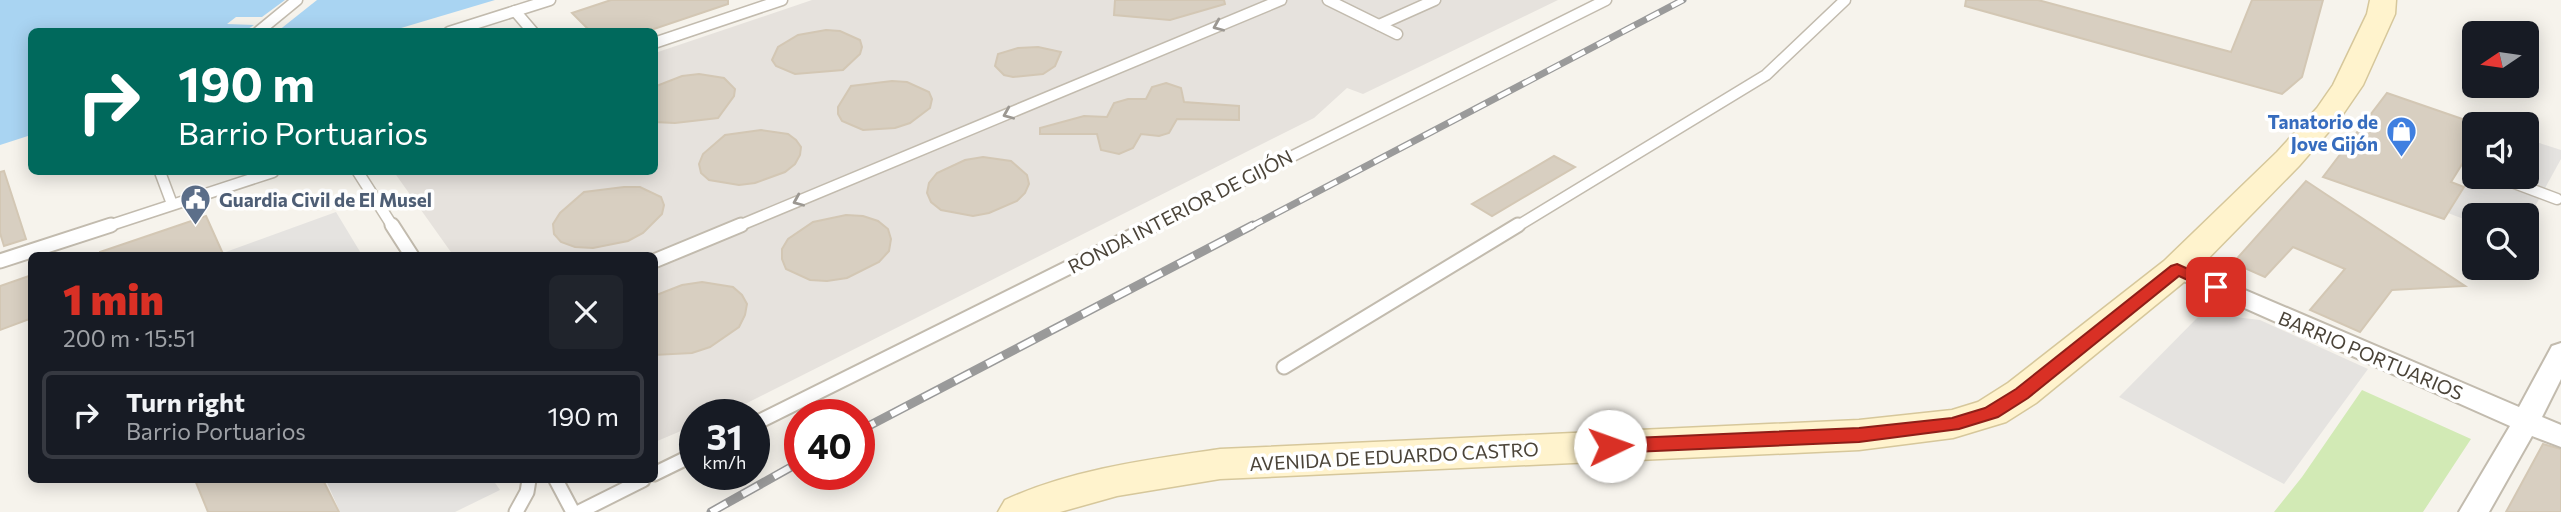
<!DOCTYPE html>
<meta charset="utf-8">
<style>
:root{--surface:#171b24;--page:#20242c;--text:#f1f3f6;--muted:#9ea1a6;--line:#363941;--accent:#d93025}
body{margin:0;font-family:Commissioner,sans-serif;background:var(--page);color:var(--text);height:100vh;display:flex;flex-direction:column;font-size:26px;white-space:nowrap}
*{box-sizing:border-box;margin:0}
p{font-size:23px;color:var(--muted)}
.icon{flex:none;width:38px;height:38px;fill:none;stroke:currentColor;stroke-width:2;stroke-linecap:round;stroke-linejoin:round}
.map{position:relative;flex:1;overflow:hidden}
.sheet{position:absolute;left:28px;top:252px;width:630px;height:231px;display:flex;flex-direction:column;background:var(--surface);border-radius:10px;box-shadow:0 4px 18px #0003}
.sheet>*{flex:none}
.banner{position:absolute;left:28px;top:28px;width:630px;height:147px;border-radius:10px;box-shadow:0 4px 18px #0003;background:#00695c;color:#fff;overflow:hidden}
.needle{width:46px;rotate:257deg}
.tools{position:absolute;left:2462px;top:21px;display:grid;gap:14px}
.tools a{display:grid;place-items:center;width:77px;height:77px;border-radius:10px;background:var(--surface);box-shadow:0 4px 18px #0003;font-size:35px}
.speed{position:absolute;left:679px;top:399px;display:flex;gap:14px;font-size:35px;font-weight:700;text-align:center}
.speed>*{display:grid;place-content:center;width:91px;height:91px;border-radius:50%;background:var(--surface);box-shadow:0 4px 18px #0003;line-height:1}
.speed small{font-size:18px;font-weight:400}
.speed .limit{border:10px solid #d22;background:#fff;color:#111}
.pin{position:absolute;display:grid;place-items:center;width:60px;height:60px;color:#fff;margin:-30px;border-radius:14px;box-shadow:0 4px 10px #0006}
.me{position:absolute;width:77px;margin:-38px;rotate:87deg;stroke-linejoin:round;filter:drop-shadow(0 0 5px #0008)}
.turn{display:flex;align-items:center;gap:24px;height:147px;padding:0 35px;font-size:32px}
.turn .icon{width:91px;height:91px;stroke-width:2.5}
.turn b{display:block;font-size:49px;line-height:60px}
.round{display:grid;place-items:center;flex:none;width:74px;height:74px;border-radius:10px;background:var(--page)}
.overview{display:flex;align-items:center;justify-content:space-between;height:119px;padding:0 35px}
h1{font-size:42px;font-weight:800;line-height:52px;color:var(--accent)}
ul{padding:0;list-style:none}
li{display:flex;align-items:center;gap:21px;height:88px;margin:0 14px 10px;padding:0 21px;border:4px solid var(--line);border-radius:10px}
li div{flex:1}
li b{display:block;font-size:26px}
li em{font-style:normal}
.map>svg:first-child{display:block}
.industrial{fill:#e6e2dd}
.green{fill:#d2eab5}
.parking{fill:#e5e3e0}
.water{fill:#a9d4f2}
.building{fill:#d8cfc1;stroke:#d3c7b4;stroke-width:2}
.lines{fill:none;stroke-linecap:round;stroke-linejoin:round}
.lane-far1-casing{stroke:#c2bbae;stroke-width:13}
.lane-casing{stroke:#c2bbae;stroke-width:17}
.street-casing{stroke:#c2bbae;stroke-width:4}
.secondary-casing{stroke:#d6c79b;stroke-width:3}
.lane-far1{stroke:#fff;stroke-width:10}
.lane{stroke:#fff;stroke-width:13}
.street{fill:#fff;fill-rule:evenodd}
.secondary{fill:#fff3cd;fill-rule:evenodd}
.rail-far1-casing{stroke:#9a9a9a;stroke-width:7}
.rail-casing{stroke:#9a9a9a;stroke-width:9}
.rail-far1{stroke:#fff;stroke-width:4.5;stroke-dasharray:14;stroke-linecap:butt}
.rail{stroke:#fff;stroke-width:6;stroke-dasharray:18;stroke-linecap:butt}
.oneway{stroke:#9c9892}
.route{fill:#d93025;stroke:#8d1f18;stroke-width:2}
.labels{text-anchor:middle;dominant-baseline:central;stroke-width:7;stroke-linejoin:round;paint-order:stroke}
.shop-label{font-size:19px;font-weight:bold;fill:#366cbe;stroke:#fff;text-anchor:end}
.service-label{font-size:19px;font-weight:bold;fill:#4e5e75;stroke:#fff;text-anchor:start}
.street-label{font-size:19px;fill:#4b4439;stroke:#fff}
</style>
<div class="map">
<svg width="2561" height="512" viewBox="0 0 2561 512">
<rect width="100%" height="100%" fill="#f6f3ec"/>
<polygon class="industrial" points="812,0 1558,0 1363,94 1347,88 1314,118 747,403 719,415 695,415 695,425 655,442 654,256 453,255 394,172 654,172 655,53"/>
<polygon class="green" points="2362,390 2471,439 2423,512 2274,512 2302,477"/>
<g class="parking">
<polygon points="2527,139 2561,150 2561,159 2527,221 2527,215 2474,215 2474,223 2448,213 2474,168 2474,177 2527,177"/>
<polygon points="336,212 362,255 224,256 223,253"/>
<polygon points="2202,313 2260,320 2368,369 2284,484 2119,397"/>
<polygon points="326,480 493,480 500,490 455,512 340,512"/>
</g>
<g class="water">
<polygon points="0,0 285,0 262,17 236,17 227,24 254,25 245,31 32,32 31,135 0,145"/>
<polygon points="317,0 495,0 391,31 278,31"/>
</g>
<g class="building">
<polygon points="611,0 728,0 728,4 645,32 591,32 572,13"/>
<polygon points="1115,0 1224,0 1225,4 1170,20 1114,15"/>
<polygon points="1966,0 2038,0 2231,52 2252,0 2323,0 2302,77 2282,94 1965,6"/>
<polygon points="826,30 840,31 860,40 862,47 860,54 843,70 795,74 776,66 772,60 778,47 798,35"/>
<polygon points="1038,47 1061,52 1055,66 1043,74 1013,77 1004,75 995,66 998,54 1018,48"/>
<polygon points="699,74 724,78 735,89 734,96 718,118 675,123 654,122 654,87 682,76"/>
<polygon points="892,81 907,82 929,92 932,99 930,108 910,123 895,128 863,130 842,121 838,114 838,107 851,86"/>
<polygon points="1166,83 1181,88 1184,102 1239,106 1239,120 1177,119 1169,133 1159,136 1141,134 1133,148 1119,154 1101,150 1097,134 1040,134 1040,128 1084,116 1107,117 1114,103 1128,99 1146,99 1152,87"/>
<polygon points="2387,93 2474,123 2474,145 2451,182 2464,187 2444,219 2323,177"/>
<polygon points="761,130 788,134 796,140 801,147 800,155 795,164 785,172 755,183 739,185 709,180 701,173 699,164 703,154 725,135"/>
<polygon points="1554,156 1575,167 1492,216 1472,204"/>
<polygon points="983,157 1011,161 1027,175 1029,184 1025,193 1017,201 989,213 973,216 941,210 931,202 927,193 929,183 937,173 965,160"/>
<polygon points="4,171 26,239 4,246 0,233 0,172"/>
<polygon points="2306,181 2324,193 2465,286 2392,290 2360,332 2310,310 2345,269 2293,247 2265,277 2233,263"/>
<polygon points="624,187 640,187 661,197 664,205 662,214 643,233 628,241 593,248 575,247 561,242 554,234 553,224 560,213 584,192"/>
<polygon points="846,215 863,216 878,221 888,229 891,239 889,251 879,262 847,278 827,281 810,280 786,269 782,259 782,249 788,239 813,222"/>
<polygon points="206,216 224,256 100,256 100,252"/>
<polygon points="32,275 32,318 0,330 0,286"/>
<polygon points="702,282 733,287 742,295 747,304 745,315 739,327 710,347 692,353 654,355 654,296 682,285"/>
<polygon points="2543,444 2561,449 2561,512 2506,512"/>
<polygon points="195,480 323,480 339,512 208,512"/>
</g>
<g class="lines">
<defs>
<g id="lane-far1">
<polyline points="1328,0 1397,34"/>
<polyline points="515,11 533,32"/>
<polyline points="1379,25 1435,0"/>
<polyline points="258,32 297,0"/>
<polyline points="449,32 550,0"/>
<polyline points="654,43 782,0"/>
<polyline points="160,172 172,204"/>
<polyline points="358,172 393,227"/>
<polyline points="2509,181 2557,199"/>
<polyline points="105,227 273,172"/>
<polyline points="736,227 1281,0"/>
<polyline points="1150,227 1606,0"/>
<polyline points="1516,227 1766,75 1845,0"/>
</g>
<g id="lane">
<polyline points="392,225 412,256"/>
<polyline points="0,261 111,225"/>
<polyline points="654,261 741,225"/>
<polyline points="1284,367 1518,225"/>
<polyline points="754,424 1154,225"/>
<polyline points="654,474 695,454"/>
<polyline points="556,480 573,512"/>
<polyline points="516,512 527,492 529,480"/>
<polyline points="579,512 643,480"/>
</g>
<polygon id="street" points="2177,261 2519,407 2552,346 2561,343 2561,379 2542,417 2561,425 2561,447 2532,436 2489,512 2459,512 2510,426 2168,274 2165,269 2168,264"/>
<path id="secondary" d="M2370 0H2396L2395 14 2363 85 2339 120 2299 166 2190 277 2036 403 2006 422 1953 438 1859 450 1220 479 1117 496 1060 512H998L1005 500C1073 469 1146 460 1220 449L1859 420 1952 410 1978 402 2008 383 2164 261 2277 152 2317 108 2333 85 2367 14Z"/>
</defs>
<use href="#lane-far1" class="lane-far1-casing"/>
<use href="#lane" class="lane-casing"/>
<use href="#street" class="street-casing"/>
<use href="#secondary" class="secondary-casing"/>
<use href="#lane-far1" class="lane-far1"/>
<use href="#lane" class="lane"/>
<use href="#street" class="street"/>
<use href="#secondary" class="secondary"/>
<defs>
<polyline id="rail-far1" points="1250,227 1683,0"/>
<g id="rail">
<polyline points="859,431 1253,225"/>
<polyline points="711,512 800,462"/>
</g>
</defs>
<use href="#rail-far1" class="rail-far1-casing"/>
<use href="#rail" class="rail-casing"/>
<use href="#rail-far1" class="rail-far1"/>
<use href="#rail" class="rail"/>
</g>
<defs><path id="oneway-chevron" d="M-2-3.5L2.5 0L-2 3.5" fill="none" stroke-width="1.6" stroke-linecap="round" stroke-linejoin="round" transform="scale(1.75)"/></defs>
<g class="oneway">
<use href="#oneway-chevron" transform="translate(1218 26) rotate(157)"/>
<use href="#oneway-chevron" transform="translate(1008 114) rotate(157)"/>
<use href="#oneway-chevron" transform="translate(798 201) rotate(157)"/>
</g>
<polygon class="route" points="2177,264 2222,284 2224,287 2216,293 2179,276 2028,398 1998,417 1959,429 1859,442 1610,453 1603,451 1600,446 1603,441 1610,439 1859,428 1952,418 1985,408 2016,389 2171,266"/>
<defs>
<symbol id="shop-pin" viewBox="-11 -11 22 30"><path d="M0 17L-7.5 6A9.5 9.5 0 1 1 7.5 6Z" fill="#3f7fe0" stroke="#fff"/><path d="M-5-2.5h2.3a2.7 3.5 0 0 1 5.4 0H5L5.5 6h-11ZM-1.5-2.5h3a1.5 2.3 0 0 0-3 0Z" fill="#fff"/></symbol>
<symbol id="civic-pin" viewBox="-11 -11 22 30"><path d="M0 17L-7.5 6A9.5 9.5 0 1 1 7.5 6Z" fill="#5c6f8a" stroke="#fff"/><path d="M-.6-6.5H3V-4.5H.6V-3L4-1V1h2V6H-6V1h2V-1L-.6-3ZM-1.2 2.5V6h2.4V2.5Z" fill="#fff"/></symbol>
</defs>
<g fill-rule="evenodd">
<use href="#shop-pin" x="2384" y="114" width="35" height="47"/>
<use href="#civic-pin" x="178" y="182" width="35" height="47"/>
</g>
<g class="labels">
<g class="shop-label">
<text x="2378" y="121">Tanatorio de<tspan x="2378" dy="22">Jove Gijón</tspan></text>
</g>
<g class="service-label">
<text x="219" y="199">Guardia Civil de El Musel</text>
</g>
<g class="street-label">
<text transform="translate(1180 211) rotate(-27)">RONDA INTERIOR DE GIJÓN</text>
<text transform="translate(2371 355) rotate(23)">BARRIO PORTUARIOS</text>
<text transform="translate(1394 456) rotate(-3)">AVENIDA DE EDUARDO CASTRO</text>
</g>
</g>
</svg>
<div class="tools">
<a><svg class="needle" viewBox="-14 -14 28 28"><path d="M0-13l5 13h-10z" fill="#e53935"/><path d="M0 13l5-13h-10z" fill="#9ea1a6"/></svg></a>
<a><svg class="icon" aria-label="sound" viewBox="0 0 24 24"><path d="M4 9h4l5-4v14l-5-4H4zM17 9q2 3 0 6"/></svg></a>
<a><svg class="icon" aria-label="search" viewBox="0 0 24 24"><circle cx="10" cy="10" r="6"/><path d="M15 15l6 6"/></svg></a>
</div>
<div class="speed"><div>31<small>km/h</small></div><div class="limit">40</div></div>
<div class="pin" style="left:2216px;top:287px;background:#d93025"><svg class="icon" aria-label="arrive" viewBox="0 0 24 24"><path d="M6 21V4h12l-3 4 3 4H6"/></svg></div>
<svg class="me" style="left:1610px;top:446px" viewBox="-20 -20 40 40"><circle r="19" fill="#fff"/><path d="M0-13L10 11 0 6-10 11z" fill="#d93025"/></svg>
<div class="banner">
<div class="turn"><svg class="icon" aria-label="right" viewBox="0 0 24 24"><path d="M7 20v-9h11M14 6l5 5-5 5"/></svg><div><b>190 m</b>Barrio Portuarios</div></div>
</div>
<section class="sheet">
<div class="overview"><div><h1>1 min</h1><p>200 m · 15:51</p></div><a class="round"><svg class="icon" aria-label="close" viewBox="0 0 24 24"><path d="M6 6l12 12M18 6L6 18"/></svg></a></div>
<ul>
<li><svg class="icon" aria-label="right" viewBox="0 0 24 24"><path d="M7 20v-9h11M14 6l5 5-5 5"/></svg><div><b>Turn right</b><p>Barrio Portuarios</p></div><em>190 m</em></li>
</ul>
</section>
</div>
